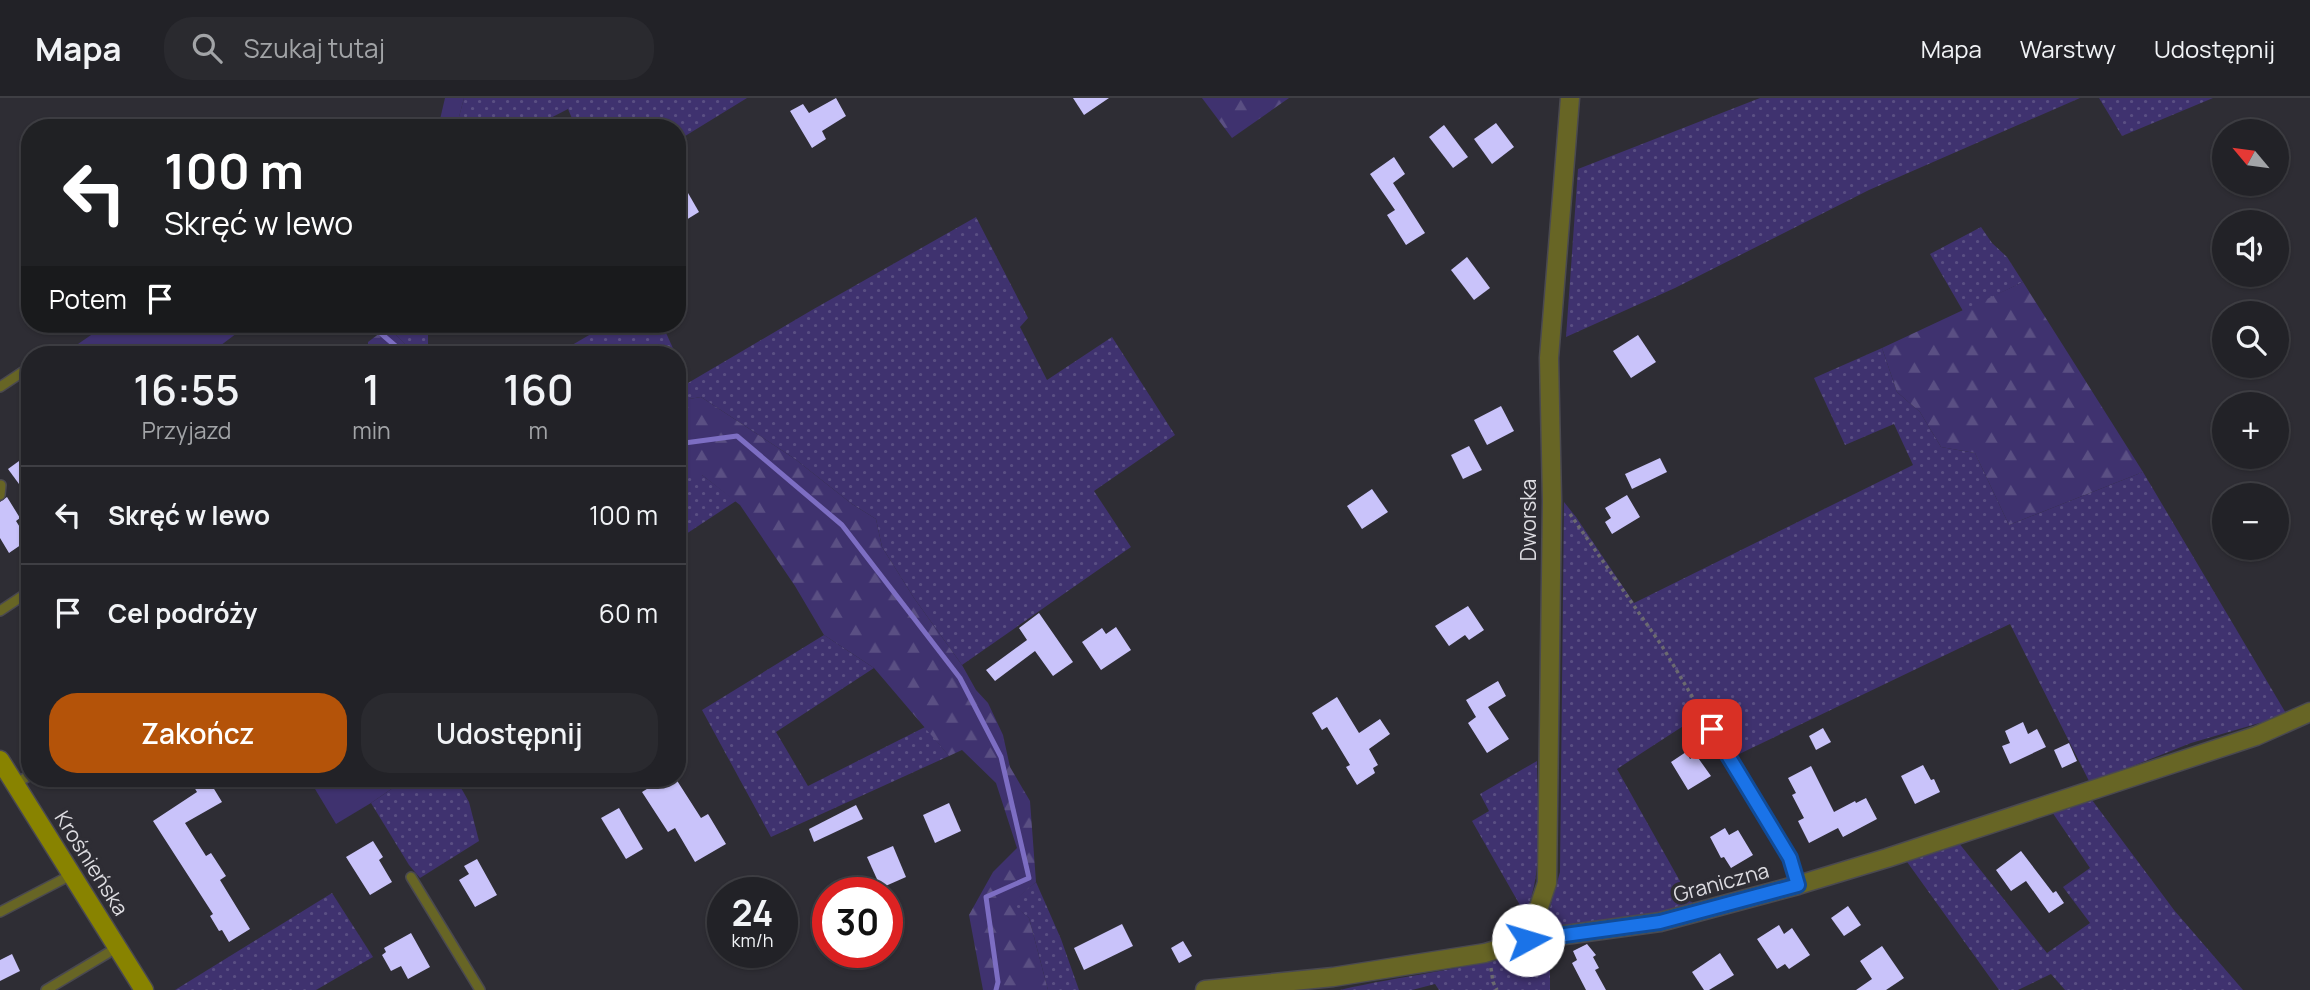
<!DOCTYPE html>
<html lang="pl">
<meta charset="utf-8">
<style>
:root{--surface:#222227;--page:#2a2a2f;--text:#f1f3f6;--muted:#a2a4a7;--line:#3f3f44;--accent:#b45309}
body{margin:0;font-family:Manrope,sans-serif;background:var(--page);color:var(--text);height:100vh;display:flex;flex-direction:column;font-size:26px;white-space:nowrap}
*{box-sizing:border-box;margin:0}
p{font-size:23px;color:var(--muted)}
.icon{flex:none;width:38px;height:38px;fill:none;stroke:currentColor;stroke-width:2;stroke-linecap:round;stroke-linejoin:round}
.map{position:relative;flex:1;overflow:hidden}
.side{position:absolute;left:21px;top:248px;width:665px;height:441px;display:flex;flex-direction:column;background:var(--surface);border-radius:28px;box-shadow:0 2px 5px #0004,0 0 0 2px var(--line)}
.side>*{flex:none}
.banner{position:absolute;left:21px;top:21px;width:665px;height:214px;border-radius:28px;box-shadow:0 2px 5px #0004,0 0 0 2px var(--line);background:#202124;color:#fff;overflow:hidden}
.needle{width:46px;rotate:299deg}
.tools{position:absolute;left:2212px;top:21px;display:grid;gap:14px}
.tools a{display:grid;place-items:center;width:77px;height:77px;border-radius:50%;background:var(--surface);box-shadow:0 2px 5px #0004,0 0 0 2px var(--line);font-size:35px}
.speed{position:absolute;left:707px;top:779px;display:flex;gap:14px;font-size:35px;font-weight:700;text-align:center}
.speed>*{display:grid;place-content:center;width:91px;height:91px;border-radius:50%;background:var(--surface);box-shadow:0 2px 5px #0004,0 0 0 2px var(--line);line-height:1}
.speed small{font-size:18px;font-weight:400}
.speed .limit{border:10px solid #d22;background:#fff;color:#111}
.pin{position:absolute;display:grid;place-items:center;width:60px;height:60px;color:#fff;margin:-30px;border-radius:14px;box-shadow:0 4px 10px #0006}
.me{position:absolute;width:77px;margin:-38px;rotate:84deg;stroke-linejoin:round;filter:drop-shadow(0 0 5px #0008)}
.turn{display:flex;align-items:center;gap:24px;height:147px;padding:0 28px;font-size:32px}
.turn .icon{width:91px;height:91px;stroke-width:2.5}
.turn b{display:block;font-size:49px;line-height:60px}
.then{display:flex;align-items:center;height:66px;padding:0 28px;background:#0003;gap:14px;font-size:26px}
.eta{display:flex;justify-content:space-evenly;align-items:center;height:119px;text-align:center}
.eta b{font-size:42px;font-weight:600;line-height:49px}
.action{display:flex;gap:14px;margin-top:auto;padding:14px 28px}
.action a{flex:1;height:80px;border-radius:28px;background:var(--accent);color:#fff;font-size:28px;font-weight:600;line-height:80px;text-align:center}
.action a+a{background:var(--page);color:var(--text)}
ul{padding:0;list-style:none}
li{display:flex;align-items:center;gap:21px;height:98px;padding:0 28px;border-top:2px solid var(--line)}
li div{flex:1}
li b{display:block;font-size:26px}
li em{font-style:normal}
header{display:flex;align-items:center;gap:42px;box-sizing:border-box;height:98px;padding:0 35px;background:var(--surface);border-bottom:2px solid var(--line)}
header strong{font-size:33px}
nav{display:flex;gap:38px;margin-inline-start:auto;font-size:24px}
.search{width:490px;height:63px;background:var(--page);display:flex;align-items:center;gap:18px;box-sizing:border-box;padding:0 24px;border-radius:28px;color:var(--muted);font-size:26px}
.map>svg:first-child{display:block}
.grass{fill:url(#grass-dots)}
.forest{fill:url(#forest-firs)}
.garden{fill:#3f326f}
.lines{fill:none;stroke-linecap:round;stroke-linejoin:round}
.stream{stroke:#7d6ec3;stroke-width:5}
.building{fill:#c9c3fa}
.lane-casing{stroke:#4a4950;stroke-width:12}
.street-casing{stroke:#4a4950;stroke-width:21}
.secondary-casing{stroke:#4a4950;stroke-width:21}
.path{stroke:#6b6a70;stroke-width:3.5;stroke-dasharray:3.5 3.5;stroke-linecap:butt}
.lane{stroke:#676525;stroke-width:9}
.street{stroke:#676525;stroke-width:18}
.secondary{stroke:#888300;stroke-width:18}
.route-casing{stroke:#114b97;stroke-width:18}
.route{stroke:#1a73e8;stroke-width:12}
.labels{text-anchor:middle;dominant-baseline:central;stroke-width:7;stroke-linejoin:round;paint-order:stroke}
.street-label{font-size:21px;fill:#dddce1;stroke:#2e2d34}
</style>
<header>
<strong>Mapa</strong>
<div class="search"><svg class="icon" aria-label="search" viewBox="0 0 24 24"><circle cx="10" cy="10" r="6"/><path d="M15 15l6 6"/></svg>Szukaj tutaj</div>
<nav><a>Mapa</a><a>Warstwy</a><a>Udostępnij</a></nav>
</header>
<div class="map">
<svg width="2310" height="892" viewBox="0 0 2310 892">
<defs>
<pattern id="grass-dots" width="8" height="8" patternUnits="userSpaceOnUse" patternTransform="scale(1.75)"><rect width="8" height="8" fill="#3f326f"/><path d="M2 2h.1M6 6h.1" fill="none" stroke="#5a4f83" stroke-width="1.8" stroke-linecap="round"/></pattern>
<pattern id="forest-firs" width="22" height="20" patternUnits="userSpaceOnUse" patternTransform="scale(1.75)"><rect width="22" height="20" fill="#3f326f"/><path d="M5 1l3.5 6h-7zM16 11l3.5 6h-7z" fill="#5a4f83"/></pattern>
</defs>
<rect width="100%" height="100%" fill="#2e2d34"/>
<g class="grass">
<polygon points="464,0 747,0 677,43 677,30 576,30 568,11 531,30 456,30"/>
<polygon points="1760,0 2080,0 1869,92 1675,190 1566,239 1578,71"/>
<polygon points="2099,0 2213,0 2122,38"/>
<polygon points="976,119 1028,220 1020,229 1047,282 1112,239 1175,337 1094,393 1131,449 962,567 914,500 882,449 876,421 852,406 795,361 701,299 677,303 677,261 688,285 812,212"/>
<polygon points="1981,129 1992,145 2007,159 2023,184 1963,213 1930,156"/>
<polygon points="392,226 428,226 428,249 431,257 416,257 388,229"/>
<polygon points="608,226 662,226 676,257 555,257"/>
<polygon points="1882,250 1897,294 1920,314 1941,349 1975,355 2009,427 2143,374 2287,617 2191,645 2090,685 2010,526 1735,658 1708,612 1617,671 1694,808 1559,834 1548,828 1547,820 1560,774 1564,404 1576,419 1634,505 1913,367 1894,326 1845,347 1814,280"/>
<polygon points="677,377 702,377 736,403 677,442"/>
<polygon points="824,537 874,570 776,634 808,688 925,629 949,658 771,739 702,612"/>
<path d="M1537 663C1537 709 1545 775 1525 816L1472 723 1489 713 1480 696Z"/>
<polygon points="406,681 456,681 469,704 479,743 420,780 409,767 371,705"/>
<polygon points="2089,698 2174,812 2243,892 2065,892 2051,876 2018,892 1999,892 1905,761 1958,744 2047,855 2090,825 2063,789 2090,770 2050,711"/>
<polygon points="1036,784 1061,841 1079,892 1048,892 1029,820 1011,805"/>
<polygon points="332,795 373,859 316,892 175,892"/>
<path d="M1531 850 1550 857V892H1439L1435 886 1412 892H1340C1403 877 1470 872 1531 850Z"/>
</g>
<g class="forest">
<polygon points="445,0 464,0 456,30 438,30"/>
<polygon points="1202,0 1289,0 1232,40"/>
<polygon points="2023,184 2143,374 2009,427 1975,355 1941,349 1920,314 1897,294 1882,250"/>
<polygon points="388,229 416,257 368,257 368,244"/>
<polygon points="701,299 795,361 852,406 876,421 882,449 914,500 962,567 976,592 988,605 1003,637 1010,669 1030,703 1036,784 1012,805 1029,820 1048,892 983,892 969,817 993,774 1017,750 996,685 962,652 949,658 874,570 824,537 795,488 740,407 702,377 677,377 677,303"/>
</g>
<g class="garden">
<polygon points="107,226 249,226 208,257 62,257"/>
<polygon points="309,681 406,681 371,705 336,726"/>
</g>
<g class="lines">
<g class="stream">
<polyline points="370,226 406,257"/>
<polyline points="677,346 737,338 842,427 960,580 1001,659 1029,780 986,799 998,884 996,892"/>
</g>
</g>
<g class="building">
<polygon points="836,0 846,18 822,33 826,41 812,50 790,13 803,6 809,15"/>
<polygon points="1073,0 1109,0 1084,17"/>
<polygon points="1496,25 1514,49 1492,66 1474,41"/>
<polygon points="1444,27 1468,59 1453,70 1429,39"/>
<polygon points="1394,59 1405,76 1393,85 1425,135 1406,147 1387,117 1395,112 1370,76"/>
<polygon points="677,76 699,114 686,122 677,107"/>
<polygon points="1467,159 1490,190 1474,202 1451,172"/>
<polygon points="1638,237 1656,264 1631,280 1613,253"/>
<polygon points="1501,308 1514,333 1487,347 1474,322"/>
<polygon points="1469,348 1482,372 1463,381 1451,357"/>
<polygon points="30,355 30,401 8,371"/>
<polygon points="1660,360 1667,374 1632,391 1625,376"/>
<polygon points="1372,391 1388,414 1362,431 1347,408"/>
<polygon points="1627,397 1640,419 1612,436 1605,424 1611,420 1605,410"/>
<polygon points="7,399 20,420 16,423 28,442 9,455 0,440 0,404"/>
<polygon points="1468,508 1484,532 1469,542 1465,537 1449,548 1435,528"/>
<polygon points="1039,515 1073,564 1053,578 1035,553 995,583 986,572 1027,542 1019,530"/>
<polygon points="1116,529 1131,552 1101,572 1082,544 1102,530 1106,536"/>
<polygon points="1498,583 1506,598 1488,609 1509,641 1487,655 1468,625 1476,619 1466,602"/>
<polygon points="1337,599 1359,635 1380,621 1390,636 1369,651 1378,667 1373,670 1375,675 1357,687 1346,669 1350,667 1327,629 1322,632 1312,615"/>
<polygon points="2023,624 2028,636 2037,631 2046,649 2010,666 2002,648 2010,645 2005,633"/>
<polygon points="1823,630 1831,644 1816,652 1809,638"/>
<polygon points="2069,645 2077,663 2062,670 2054,652"/>
<polygon points="1686,654 1690,661 1696,657 1711,678 1688,692 1671,664"/>
<polygon points="1923,667 1931,682 1934,681 1940,694 1915,706 1901,678"/>
<polygon points="1811,668 1834,714 1855,703 1856,705 1866,700 1877,721 1843,739 1838,730 1809,745 1798,723 1804,720 1792,697 1796,695 1788,680"/>
<polygon points="208,681 222,704 185,725 206,758 211,755 226,778 220,782 250,831 229,844 222,832 219,833 210,818 213,816 153,723 197,694 194,689"/>
<polygon points="663,681 676,681 701,720 708,716 726,746 695,764 675,730 668,734 642,694"/>
<polygon points="949,705 961,733 935,745 923,717"/>
<polygon points="856,707 863,721 814,744 809,731"/>
<polygon points="619,710 643,751 626,761 601,720"/>
<polygon points="1725,730 1729,737 1738,732 1753,757 1731,770 1724,759 1721,760 1710,739"/>
<polygon points="373,743 383,759 379,762 392,784 370,797 346,759"/>
<polygon points="893,748 906,779 881,790 867,759"/>
<polygon points="2021,753 2053,795 2056,793 2064,805 2049,815 2026,783 2011,793 1996,772"/>
<polygon points="477,761 497,797 475,809 459,782 469,776 464,768"/>
<polygon points="1848,808 1861,827 1844,838 1831,820"/>
<polygon points="1122,826 1133,848 1084,872 1074,850"/>
<polygon points="1779,827 1784,836 1792,830 1810,857 1789,871 1785,866 1777,871 1757,841"/>
<polygon points="411,835 430,869 408,881 401,868 391,873 382,857 386,854 384,850"/>
<polygon points="1183,843 1192,858 1179,865 1171,850"/>
<polygon points="1587,846 1596,857 1593,859 1599,870 1595,872 1606,892 1586,892 1572,865 1577,862 1573,853"/>
<polygon points="1882,848 1904,880 1886,892 1856,892 1872,881 1860,863"/>
<polygon points="1720,855 1734,877 1709,892 1704,892 1692,874"/>
<polygon points="12,856 20,873 0,883 0,862"/>
</g>
<g class="lines">
<defs>
<g id="lane">
<polyline points="47,257 50,255"/>
<polyline points="0,289 30,269"/>
<polyline points="0,397 1,387"/>
<polyline points="0,513 30,493"/>
<polyline points="1712,631 1790,760 1798,787"/>
<polyline points="15,686 30,677"/>
<polyline points="411,779 480,892"/>
<polyline points="0,814 73,776"/>
<polyline points="46,892 118,849"/>
</g>
<g id="street">
<polyline points="1528,842 1547,785 1552,403 1549,260 1570,0"/>
<polyline points="1205,892 1333,879 1485,855 1528,842 1660,824 1798,787 1887,760 2256,638 2310,614"/>
</g>
<polyline id="secondary" points="0,662 144,892"/>
</defs>
<use href="#lane" class="lane-casing"/>
<use href="#street" class="street-casing"/>
<use href="#secondary" class="secondary-casing"/>
<g class="path">
<polyline points="1570,416 1662,548 1705,620"/>
<polyline points="1491,870 1493,884 1497,892"/>
</g>
<use href="#lane" class="lane"/>
<use href="#street" class="street"/>
<use href="#secondary" class="secondary"/>
</g>
<g class="lines">
<defs>
<polyline id="route" points="1528,842 1660,824 1798,787 1790,760 1712,631"/>
</defs>
<use href="#route" class="route-casing"/>
<use href="#route" class="route"/>
</g>
<g class="labels">
<g class="street-label">
<text transform="translate(1528 422) rotate(-90)">Dworska</text>
<text transform="translate(92 765) rotate(58)">Krośnieńska</text>
<text transform="translate(1721 784) rotate(-15)">Graniczna</text>
</g>
</g>
</svg>
<div class="tools">
<a><svg class="needle" viewBox="-14 -14 28 28"><path d="M0-13l5 13h-10z" fill="#e53935"/><path d="M0 13l5-13h-10z" fill="#a2a4a7"/></svg></a>
<a><svg class="icon" aria-label="sound" viewBox="0 0 24 24"><path d="M4 9h4l5-4v14l-5-4H4zM17 9q2 3 0 6"/></svg></a>
<a><svg class="icon" aria-label="search" viewBox="0 0 24 24"><circle cx="10" cy="10" r="6"/><path d="M15 15l6 6"/></svg></a>
<a>+</a>
<a>−</a>
</div>
<div class="speed"><div>24<small>km/h</small></div><div class="limit">30</div></div>
<div class="pin" style="left:1712px;top:631px;background:#d93025"><svg class="icon" aria-label="arrive" viewBox="0 0 24 24"><path d="M6 21V4h12l-3 4 3 4H6"/></svg></div>
<svg class="me" style="left:1528px;top:842px" viewBox="-20 -20 40 40"><circle r="19" fill="#fff"/><path d="M0-13L10 11 0 6-10 11z" fill="#1a73e8"/></svg>
<div class="banner">
<div class="turn"><svg class="icon" aria-label="left" viewBox="0 0 24 24"><path d="M17 20v-9H6M10 6l-5 5 5 5"/></svg><div><b>100 m</b>Skręć w lewo</div></div>
<div class="then">Potem<svg class="icon" aria-label="arrive" viewBox="0 0 24 24"><path d="M6 21V4h12l-3 4 3 4H6"/></svg></div>
</div>
<section class="side">
<div class="eta">
<div><b>16:55</b><p>Przyjazd</p></div>
<div><b>1</b><p>min</p></div>
<div><b>160</b><p>m</p></div>
</div>
<ul>
<li><svg class="icon" aria-label="left" viewBox="0 0 24 24"><path d="M17 20v-9H6M10 6l-5 5 5 5"/></svg><div><b>Skręć w lewo</b></div><em>100 m</em></li>
<li><svg class="icon" aria-label="arrive" viewBox="0 0 24 24"><path d="M6 21V4h12l-3 4 3 4H6"/></svg><div><b>Cel podróży</b></div><em>60 m</em></li>
</ul>
<div class="action"><a>Zakończ</a><a>Udostępnij</a></div>
</section>
</div>
